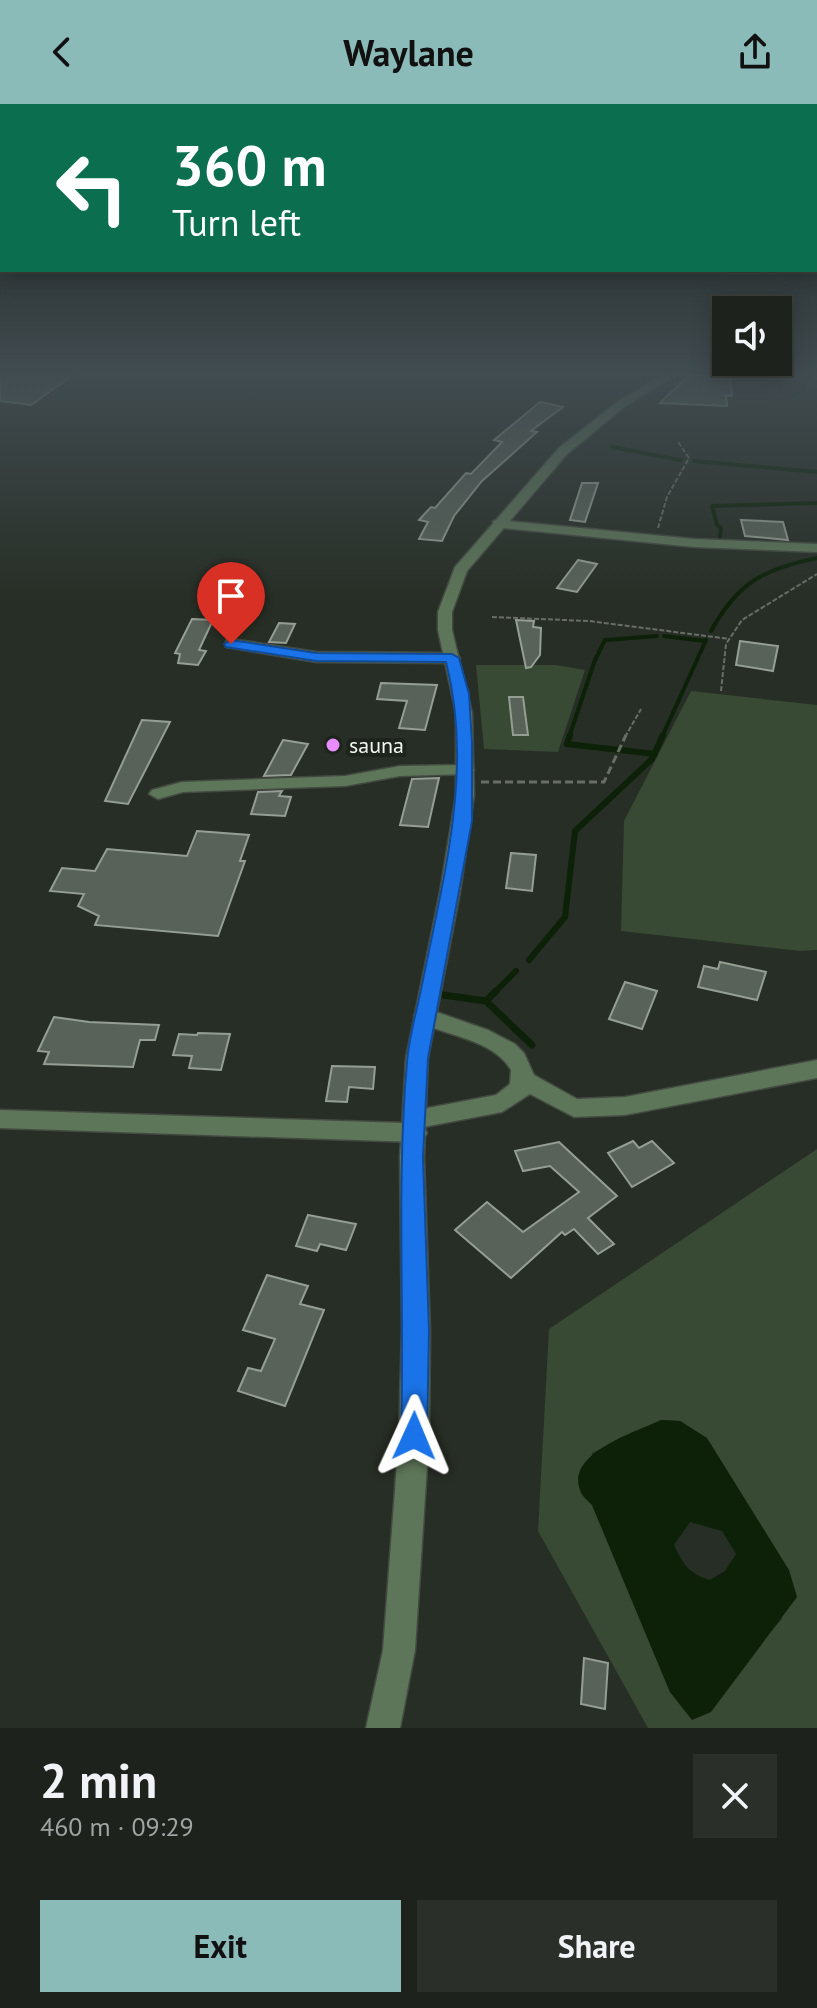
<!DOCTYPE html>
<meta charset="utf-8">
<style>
:root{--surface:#1d221c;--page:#2a2f29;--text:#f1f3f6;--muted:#a0a4a3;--line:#3b3f3b;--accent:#8bbbb9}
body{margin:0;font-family:"PT Sans",sans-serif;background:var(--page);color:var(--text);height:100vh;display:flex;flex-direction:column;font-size:30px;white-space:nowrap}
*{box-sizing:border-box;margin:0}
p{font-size:26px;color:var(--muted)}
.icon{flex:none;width:44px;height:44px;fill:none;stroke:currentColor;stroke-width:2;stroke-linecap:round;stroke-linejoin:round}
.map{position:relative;height:1624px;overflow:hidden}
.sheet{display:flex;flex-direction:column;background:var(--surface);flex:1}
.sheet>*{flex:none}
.guide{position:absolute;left:0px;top:0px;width:818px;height:168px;box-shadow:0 4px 20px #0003,0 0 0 2px var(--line);background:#0b6e4f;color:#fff;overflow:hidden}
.fabs{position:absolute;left:712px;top:192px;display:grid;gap:16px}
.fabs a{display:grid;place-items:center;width:80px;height:80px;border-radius:0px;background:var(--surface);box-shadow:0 4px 20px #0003,0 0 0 2px var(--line);font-size:40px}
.pin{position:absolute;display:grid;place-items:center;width:68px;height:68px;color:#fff;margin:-82px -34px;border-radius:50% 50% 50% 0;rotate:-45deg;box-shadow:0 0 8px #0007}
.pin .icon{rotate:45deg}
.me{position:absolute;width:88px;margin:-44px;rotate:1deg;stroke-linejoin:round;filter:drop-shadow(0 0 6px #0008)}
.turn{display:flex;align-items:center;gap:28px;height:168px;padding:0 40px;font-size:36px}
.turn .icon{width:104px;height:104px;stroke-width:2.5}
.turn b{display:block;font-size:56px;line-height:68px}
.round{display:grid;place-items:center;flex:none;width:84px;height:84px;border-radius:0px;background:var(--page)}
.headline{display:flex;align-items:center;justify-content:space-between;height:136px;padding:0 40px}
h1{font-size:48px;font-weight:800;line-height:60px}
.cta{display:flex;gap:16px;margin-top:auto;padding:16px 40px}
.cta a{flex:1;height:92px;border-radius:0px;background:var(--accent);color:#111;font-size:32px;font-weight:800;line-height:92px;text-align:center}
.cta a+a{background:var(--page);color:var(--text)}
header{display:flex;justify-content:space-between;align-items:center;height:104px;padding:0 40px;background:var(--accent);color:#111;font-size:36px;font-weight:800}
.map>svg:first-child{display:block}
.green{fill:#384934;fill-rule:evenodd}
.water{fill:#0c2107;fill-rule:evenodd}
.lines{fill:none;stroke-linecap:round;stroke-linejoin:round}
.stream-far2{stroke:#0c2107;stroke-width:4}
.stream-far1{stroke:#0c2107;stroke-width:6}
.stream{stroke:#0c2107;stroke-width:7}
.building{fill:#596258;stroke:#959e93;stroke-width:2}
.minor-casing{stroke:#434a41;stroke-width:3}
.tertiary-casing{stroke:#434a41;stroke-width:3}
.path-far1{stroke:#686e66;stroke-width:2;stroke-dasharray:5 2;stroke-linecap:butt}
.path{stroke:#686e66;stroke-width:3;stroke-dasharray:8 4;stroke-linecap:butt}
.minor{fill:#5d7558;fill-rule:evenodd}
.tertiary{fill:#5d7558;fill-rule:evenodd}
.route{fill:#1a73e8;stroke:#114b97;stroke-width:2}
.poi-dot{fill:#e98dfe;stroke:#1d241c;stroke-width:3}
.labels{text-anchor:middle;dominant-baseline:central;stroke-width:8;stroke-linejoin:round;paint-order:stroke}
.poi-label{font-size:22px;fill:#f1f6f0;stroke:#1d241c;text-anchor:start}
</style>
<header><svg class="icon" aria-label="back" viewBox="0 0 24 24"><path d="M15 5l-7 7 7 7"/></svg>Waylane<svg class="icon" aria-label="share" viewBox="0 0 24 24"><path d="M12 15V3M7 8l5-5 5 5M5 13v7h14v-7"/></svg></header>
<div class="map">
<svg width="817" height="1624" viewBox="0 0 817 1624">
<rect width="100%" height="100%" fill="#272e25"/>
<g class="green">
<polygon points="476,561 556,561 585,566 558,648 484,645"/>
<polygon points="691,587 817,601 817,846 801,847 621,827 624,717"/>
<path d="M817 1045V1624H648L538 1427 549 1225ZM661 1316 680 1317 691 1324 782 1515 692 1615 670 1588 592 1401V1349Z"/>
</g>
<path class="water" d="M661 1316 680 1317 707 1334 789 1466 797 1493 711 1608 692 1616 670 1588 592 1401C588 1397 581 1391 580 1386 566 1349 636 1328 661 1316ZM690 1418 722 1427 736 1450 725 1467 710 1476C689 1470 683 1460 674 1441Z"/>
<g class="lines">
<g class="stream-far2">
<polyline points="612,343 680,356"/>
<polyline points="694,357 817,368"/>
<polyline points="720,433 721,424 717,421 712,402 817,399"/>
<path d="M711 527C738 478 764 465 817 454"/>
<polyline points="664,532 705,537"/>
<polyline points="569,633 595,556 605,536 657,532"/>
<polyline points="662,633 706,536"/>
</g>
<g class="stream-far1">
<polyline points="570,631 567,640 655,650"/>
<polyline points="529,856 565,813 575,727 652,655 663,631"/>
<polyline points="494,889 516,867"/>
</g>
<g class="stream">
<polyline points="496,887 486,897 532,941"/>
<polyline points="443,891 486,897"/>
</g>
</g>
<g class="building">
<polygon points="0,271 73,271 31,301 0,297"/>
<polygon points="689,271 730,273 732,292 726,292 727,302 660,299"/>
<polygon points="540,298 563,303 531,327 537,328 482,377 454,412 442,437 419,435 428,418 419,416 431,403 435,404 466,369 471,370 502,338 494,336"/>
<polygon points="582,379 598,379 585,418 570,416"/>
<polygon points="741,416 783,418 788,436 745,432"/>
<polygon points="578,456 597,460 577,488 557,484"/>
<polygon points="192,515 213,516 199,546 206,547 198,561 178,559 180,550 175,549"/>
<polygon points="516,516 534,517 533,523 541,524 540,551 531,563 526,564"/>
<polygon points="279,519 295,520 286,539 269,538"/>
<polygon points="740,537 778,542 773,567 736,561"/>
<polygon points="381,579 437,581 425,626 399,624 407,597 377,595"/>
<polygon points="509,593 523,593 528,631 513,631"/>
<polygon points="142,616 170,618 128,700 105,697"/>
<polygon points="283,636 308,640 291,671 264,672"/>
<polygon points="439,674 428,723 400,721 412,675"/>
<polygon points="282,687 279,692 291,693 285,712 251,710 258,688"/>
<polygon points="197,727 249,731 240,757 245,757 218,832 95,821 99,812 78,802 84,790 50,787 62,764 95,767 107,745 187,752"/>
<polygon points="511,749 536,751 532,787 506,784"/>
<polygon points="720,858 766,868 757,896 698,883 704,862 718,865"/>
<polygon points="625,878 657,887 642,925 609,915"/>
<polygon points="54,913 89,918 159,921 155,936 140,936 133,963 44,960 49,948 38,947"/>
<polygon points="198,929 230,930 221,966 189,964 192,952 173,951 179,930 197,931"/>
<polygon points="332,962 375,963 373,985 349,983 347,998 326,997"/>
<polygon points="633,1037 639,1044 652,1037 674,1059 632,1083 608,1049"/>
<polygon points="559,1038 617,1092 588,1114 614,1140 598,1150 574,1125 565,1131 562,1128 511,1174 455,1126 487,1098 523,1128 579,1088 550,1062 523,1067 515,1047"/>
<polygon points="308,1111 356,1120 346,1146 320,1140 317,1147 296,1142"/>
<polygon points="267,1171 308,1182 300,1200 324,1206 285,1302 238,1287 248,1264 261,1267 275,1235 243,1226"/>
<polygon points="584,1554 608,1559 605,1605 581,1600"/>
</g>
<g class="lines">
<defs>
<g id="minor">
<polygon points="498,416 694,435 817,440 817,448 694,443 493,423 493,417"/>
<polygon points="231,535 316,548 452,549 460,554 452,559 316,558 226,543 226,537"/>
<polygon points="465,661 471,662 474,666 471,670 400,672 345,682 183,688 158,695 149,690 152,686 182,678 345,672 400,662"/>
<path d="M425 904 488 926 515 940 524 949 534 971 577 995 625 993 817 956V974L625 1011 574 1013 530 990 502 1008 424 1023 427 1029 423 1036 415 1038 0 1024V1006L405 1019 403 1015 407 1008 496 991 510 980 511 966C494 936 446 931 417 918L414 912 417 906Z"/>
</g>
<polygon id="tertiary" points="663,271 676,271 624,303 567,350 467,467 452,508 452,526 472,609 474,691 460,788 428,954 424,1053 430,1227 429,1332 415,1546 400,1624 366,1624 383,1546 399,1332 402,1227 400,1053 406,954 440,788 456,691 456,609 438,526 438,508 455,463 559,344 616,299"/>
</defs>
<use href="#minor" class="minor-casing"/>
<use href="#tertiary" class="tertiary-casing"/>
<g class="path-far1">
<polyline points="658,424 667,393 689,354 678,338"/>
<polyline points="492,513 589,517 730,535"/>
<polyline points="721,587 726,540 742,516 817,470"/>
<polyline points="625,633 641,605"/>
</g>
<polyline class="path" points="481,678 604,678 626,631"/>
<use href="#minor" class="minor"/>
<use href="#tertiary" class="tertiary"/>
</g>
<linearGradient id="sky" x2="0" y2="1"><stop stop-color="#151914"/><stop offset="0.54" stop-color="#414c51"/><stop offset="1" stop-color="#414c51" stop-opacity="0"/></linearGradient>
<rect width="817" height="499" fill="url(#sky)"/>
<path class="route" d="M231 536 316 549 452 550 459 554 469 590 472 639V717L428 954 423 1053 429 1227 427 1332 423 1342 414 1345 405 1342 401 1332C405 1208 396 1082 407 958 409 932 417 906 422 881 443 774 474 666 446 558L316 557 226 543 224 540Z"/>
<circle class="poi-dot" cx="333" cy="641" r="8"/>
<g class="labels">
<g class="poi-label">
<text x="349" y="641">sauna</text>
</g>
</g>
</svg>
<div class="fabs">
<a><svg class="icon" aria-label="sound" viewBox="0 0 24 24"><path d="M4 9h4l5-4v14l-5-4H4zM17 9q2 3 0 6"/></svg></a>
</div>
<div class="pin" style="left:231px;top:540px;background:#d93025"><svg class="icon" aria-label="arrive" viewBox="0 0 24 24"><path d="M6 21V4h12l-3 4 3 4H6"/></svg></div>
<svg class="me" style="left:414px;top:1332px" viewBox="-20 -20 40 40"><path d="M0-17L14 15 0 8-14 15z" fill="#1a73e8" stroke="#fff" stroke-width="4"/></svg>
<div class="guide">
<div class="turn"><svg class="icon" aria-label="left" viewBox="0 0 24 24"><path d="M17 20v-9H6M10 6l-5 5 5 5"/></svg><div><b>360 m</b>Turn left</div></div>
</div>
</div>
<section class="sheet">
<div class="headline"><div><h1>2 min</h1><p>460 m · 09:29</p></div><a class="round"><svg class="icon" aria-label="close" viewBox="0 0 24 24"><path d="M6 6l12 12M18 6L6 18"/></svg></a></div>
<div class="cta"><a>Exit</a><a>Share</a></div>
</section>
